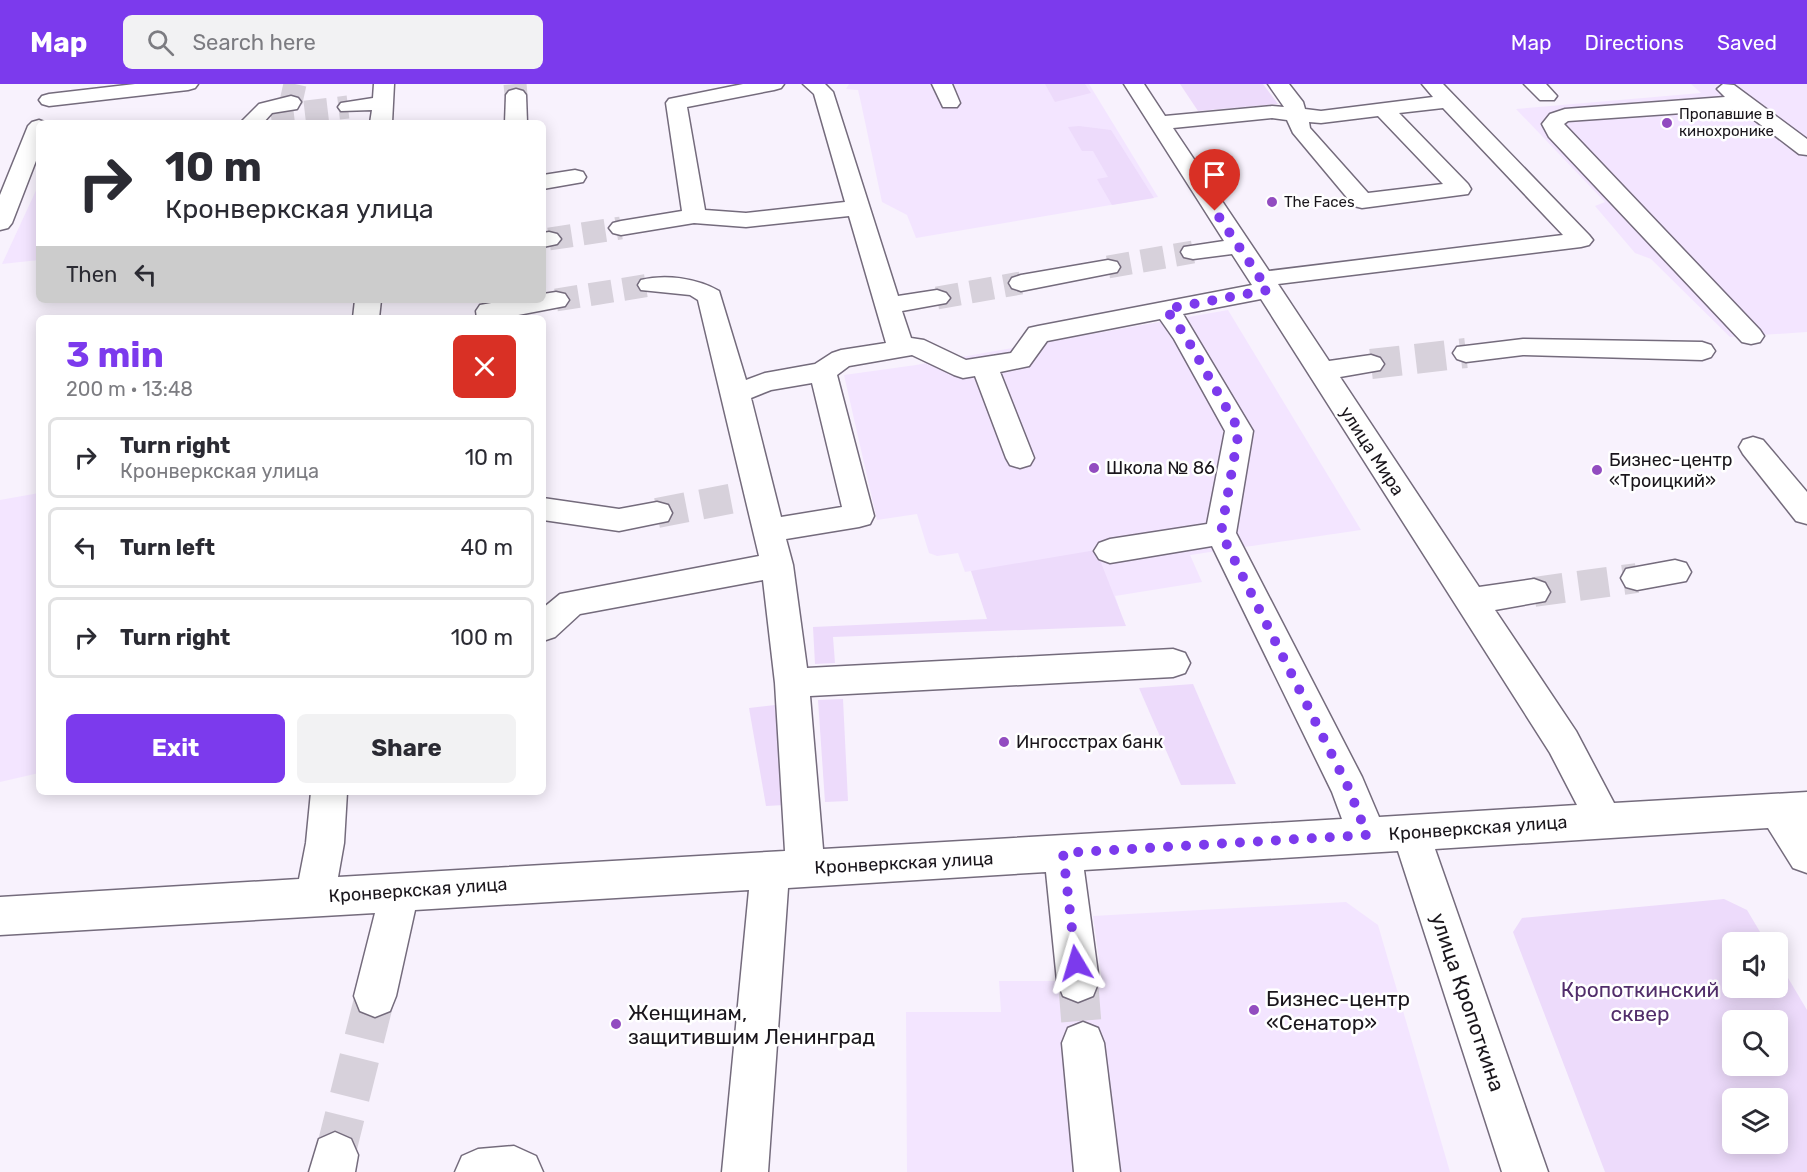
<!DOCTYPE html>
<meta charset="utf-8">
<style>
:root{--surface:#fff;--page:#f2f2f3;--text:#2b2b33;--muted:#7c7c81;--line:#e1e1e2;--accent:#7c3aed}
body{margin:0;font-family:Rubik,sans-serif;background:var(--page);color:var(--text);height:100vh;display:flex;flex-direction:column;font-size:22px;white-space:nowrap}
*{box-sizing:border-box;margin:0}
p{font-size:20px;color:var(--muted)}
.icon{flex:none;width:33px;height:33px;fill:none;stroke:currentColor;stroke-width:2;stroke-linecap:round;stroke-linejoin:round}
.map{position:relative;flex:1;overflow:hidden}
.sheet{position:absolute;left:36px;top:231px;width:510px;height:480px;display:flex;flex-direction:column;background:var(--surface);border-radius:9px;box-shadow:0 3px 15px #0003}
.sheet>*{flex:none}
.guide{position:absolute;left:36px;top:36px;width:510px;height:183px;border-radius:9px;box-shadow:0 3px 15px #0003;background:#fff;color:var(--text);overflow:hidden}
.fabs{position:absolute;left:1722px;top:848px;display:grid;gap:12px}
.fabs a{display:grid;place-items:center;width:66px;height:66px;border-radius:9px;background:var(--surface);box-shadow:0 3px 15px #0003;font-size:30px}
.pin{position:absolute;display:grid;place-items:center;width:51px;height:51px;color:#fff;margin:-62px -26px;border-radius:50% 50% 50% 0;rotate:-45deg;box-shadow:0 0 6px #0007}
.pin .icon{rotate:45deg}
.me{position:absolute;width:66px;margin:-33px;rotate:353deg;stroke-linejoin:round;filter:drop-shadow(0 0 4px #0008)}
.turn{display:flex;align-items:center;gap:21px;height:126px;padding:0 30px;font-size:27px}
.turn .icon{width:78px;height:78px;stroke-width:2.5}
.turn b{display:block;font-size:42px;line-height:51px}
.then{display:flex;align-items:center;height:57px;padding:0 30px;background:#0003;gap:12px;font-size:22px}
.round{display:grid;place-items:center;flex:none;width:63px;height:63px;border-radius:9px;background:var(--page)}
.summary{display:flex;align-items:center;justify-content:space-between;height:102px;padding:0 30px}
h1{font-size:36px;font-weight:700;line-height:45px;color:var(--accent)}
.action{display:flex;gap:12px;margin-top:auto;padding:12px 30px}
.action a{flex:1;height:69px;border-radius:9px;background:var(--accent);color:#fff;font-size:24px;font-weight:700;line-height:69px;text-align:center}
.action a+a{background:var(--page);color:var(--text)}
ul{padding:0;list-style:none}
li{display:flex;align-items:center;gap:18px;height:81px;margin:0 12px 9px;padding:0 18px;border:3px solid var(--line);border-radius:9px}
li div{flex:1}
li b{display:block;font-size:22px}
li em{font-style:normal}
header{display:flex;align-items:center;gap:36px;box-sizing:border-box;height:84px;padding:0 30px;background:var(--accent);color:#fff}
header strong{font-size:28px}
nav{display:flex;gap:33px;margin-inline-start:auto;font-size:21px}
.search{width:420px;height:54px;background:var(--page);display:flex;align-items:center;gap:15px;box-sizing:border-box;padding:0 21px;border-radius:9px;color:var(--muted);font-size:22px}
.map>svg:first-child{display:block}
.built{fill:#f3e5ff}
.green{fill:#eddbfb;fill-rule:evenodd}
.lines{fill:none;stroke-linecap:round;stroke-linejoin:round}
.minor-tunnel-far2{stroke:#d7d1db;stroke-width:23;stroke-dasharray:23 11;stroke-linecap:butt}
.minor-tunnel-far1{stroke:#d7d1db;stroke-width:30;stroke-dasharray:30 15;stroke-linecap:butt}
.minor-tunnel{stroke:#d7d1db;stroke-width:40;stroke-dasharray:40 20;stroke-linecap:butt}
.minor-casing{stroke:#746b7c;stroke-width:3}
.minor{fill:#fff;fill-rule:evenodd}
.route{stroke:#7c3aed;stroke-width:10;stroke-dasharray:0 18}
.poi-dot{fill:#924cc0;stroke:#fff;stroke-width:2}
.labels{text-anchor:middle;dominant-baseline:central;stroke-width:5;stroke-linejoin:round;paint-order:stroke}
.far-poi-label{font-size:15px;fill:#1a161c;stroke:#fff;text-anchor:start}
.street-label{font-size:18px;fill:#1a161c;stroke:#fff}
.poi-label{font-size:18px;fill:#1a161c;stroke:#fff;text-anchor:start}
.near-park-label{font-size:21px;fill:#522e6b;stroke:#fff}
.near-poi-label{font-size:21px;fill:#1a161c;stroke:#fff;text-anchor:start}
.near-street-label{font-size:21px;fill:#1a161c;stroke:#fff}
</style>
<header>
<strong>Map</strong>
<div class="search"><svg class="icon" aria-label="search" viewBox="0 0 24 24"><circle cx="10" cy="10" r="6"/><path d="M15 15l6 6"/></svg>Search here</div>
<nav><a>Map</a><a>Directions</a><a>Saved</a></nav>
</header>
<div class="map">
<svg width="1807" height="1088" viewBox="0 0 1807 1088">
<rect width="100%" height="100%" fill="#f8f2fd"/>
<g class="built">
<polygon points="849,0 1089,0 1158,113 916,154 907,131 882,118 861,19 858,6 846,5"/>
<polygon points="1691,0 1807,0 1807,248 1730,253 1651,175 1635,169 1595,122 1605,118 1516,25 1701,9"/>
<polygon points="39,100 39,176 2,180"/>
<polygon points="1228,226 1361,446 1190,471 1202,498 1115,512 1121,530 988,535 971,487 965,488 958,469 937,472 929,469 917,430 877,436 844,291 916,281"/>
<polygon points="39,409 39,689 0,698 0,416"/>
<polygon points="1346,818 1378,841 1450,1088 907,1088 906,928 1001,928 999,897 1102,897 1093,832"/>
</g>
<g class="green">
<polygon points="1045,0 1085,0 1091,9 1055,18"/>
<polygon points="1180,0 1263,0 1278,20 1198,27"/>
<polygon points="1079,42 1111,46 1154,114 1112,121 1097,95 1108,93 1093,67 1082,67 1068,43"/>
<polygon points="1096,466 1126,542 833,553 835,579 815,580 813,543 987,535 971,487"/>
<polygon points="1193,600 1236,700 1181,701 1139,604"/>
<polygon points="843,615 848,717 825,718 818,616"/>
<polygon points="775,621 785,721 766,722 749,624"/>
<path d="M1724 815 1747 826 1766 858H1732V903H1778V877L1807 926V1088H1605L1513 848 1522 834ZM1732 936H1778V981H1732ZM1732 1014H1778V1059H1732Z"/>
</g>
<g class="lines">
<g class="minor-tunnel-far2">
<polyline points="515,0 516,11"/>
<polyline points="291,18 295,0"/>
<polyline points="271,32 348,23"/>
<polyline points="549,155 621,144"/>
<polyline points="1108,183 1193,168"/>
<polyline points="937,214 1021,199"/>
<polyline points="556,216 650,201"/>
</g>
<g class="minor-tunnel-far1">
<polyline points="1371,280 1466,269"/>
<polyline points="657,429 740,413"/>
<polyline points="1534,508 1637,494"/>
</g>
<g class="minor-tunnel">
<polyline points="1078,897 1083,959"/>
<polyline points="335,1071 375,912"/>
</g>
<defs>
<g id="minor">
<polygon points="135,0 198,0 195,4 188,6 49,22 42,20 39,16 42,12 49,10"/>
<polygon points="374,0 394,0 392,39 370,39 372,26 341,27 338,23 341,19 373,14"/>
<path d="M743 0H784L781 4 774 6 687 23 705 126 746 129 845 118 814 10 803 0H825L833 8 898 212 937 206 946 209 950 214 946 219 902 227 911 254 924 256 966 276 1011 269 1029 244 1038 242 1252 201 1232 170 1193 175 1184 173 1181 168 1184 163 1224 157 1124 0H1144L1165 32 1272 22 1284 23 1268 0H1289L1303 18 1305 25 1321 27 1433 13 1422 0H1443L1589 151 1593 156 1589 161 1581 163 1278 200 1329 277 1371 271 1380 274 1384 280 1380 286 1340 293 1479 503 1534 495 1545 499 1550 508 1545 517 1495 526 1576 647 1614 719 1807 708V789L1793 784 1768 744 1435 765 1548 1088H1502L1398 767 1084 786 1099 897 1093 912 1078 918 1063 912 1057 897 1046 788 788 804 768 1088H722L749 806 415 826 396 912 390 927 375 933 360 927 354 912 375 829 0 851V813L299 795 306 759 311 708H347L344 759 338 793 785 767 775 599 763 496 580 530 555 553 543 557V524L560 510 759 472 698 216 690 211 641 206 638 201 641 196C665 190 697 194 719 207L746 296 765 289 815 280 832 269 841 266 886 259 849 132 746 143 694 139 621 151 613 149 609 144 613 139 621 137 682 127 666 19 669 15ZM1443 24 1563 151 1269 187 1173 44 1272 34 1287 36 1293 49 1354 122 1362 124 1468 110 1471 105 1468 100 1399 29ZM1378 32 1443 100 1368 109 1310 44 1309 38 1321 39ZM1261 215 1550 669 1577 721 1379 733 1362 693 1236 449 1253 347 1183 230ZM1160 235 1174 255 1225 347 1207 440 1110 455 1099 459 1094 467 1099 475 1110 479 1212 462 1332 708 1342 735 823 765 810 612 1173 593 1185 589 1190 579 1185 569 1173 565 807 584 793 481 786 455 859 443 870 440 874 432 837 291 849 282 912 271 954 291 963 294 975 292 1006 374 1010 381 1020 384 1030 381 1034 374 1000 288 1029 282 1047 257ZM812 299 842 423 781 433 751 314 771 306Z"/>
<polygon points="932,0 952,0 960,19 957,23 943,23"/>
<polygon points="1524,0 1546,0 1557,12 1554,16 1540,16"/>
<polygon points="1723,0 1734,1 1807,55 1807,71 1799,70 1740,25 1568,37 1564,40 1760,246 1764,252 1760,258 1751,260 1742,258 1549,53 1542,40 1550,30 1565,25 1725,13 1717,5"/>
<polygon points="516,5 523,7 526,11 527,39 505,39 506,11 509,7"/>
<polygon points="291,12 298,14 301,18 297,25 272,29 263,39 240,39 259,20"/>
<polygon points="39,36 47,39 39,39 39,69 12,139 8,144 0,146 0,111 28,42 32,38"/>
<polygon points="575,86 583,88 586,93 583,98 543,105 543,91"/>
<polygon points="549,148 557,150 561,155 557,160 543,163 543,149"/>
<polygon points="1108,176 1117,178 1120,183 1117,188 1021,207 1012,204 1009,199 1012,194 1021,191"/>
<polygon points="556,208 565,210 569,216 565,222 503,234 477,234 476,227 480,221 508,216 543,216 543,210"/>
<polygon points="355,216 381,216 379,234 353,234"/>
<polygon points="1523,255 1702,258 1711,261 1715,267 1711,273 1702,276 1523,271 1466,278 1457,275 1453,269 1457,263"/>
<polygon points="1753,353 1763,356 1807,408 1807,440 1796,437 1743,370 1739,363 1743,356"/>
<polygon points="543,414 619,425 657,418 668,421 672,429 668,437 619,447 543,436"/>
<polygon points="1675,476 1686,479 1691,488 1686,497 1637,506 1626,503 1621,494 1626,485"/>
<polygon points="1083,938 1098,944 1104,959 1120,1088 1074,1088 1062,959 1068,944"/>
<polygon points="335,1048 351,1055 358,1071 355,1088 309,1088 319,1055"/>
<polygon points="514,1062 536,1072 543,1088 455,1088 462,1072 478,1065"/>
</g>
</defs>
<use href="#minor" class="minor-casing"/>
<use href="#minor" class="minor"/>
</g>
<g class="lines">
<polyline class="route" points="1076,879 1063,769 1367,751 1349,705 1221,449 1239,346 1186,253 1166,225 1268,206 1215,127"/>
</g>
<g class="poi-dot">
<circle cx="1667" cy="39" r="6"/>
<circle cx="1272" cy="118" r="6"/>
<circle cx="1094" cy="384" r="6"/>
<circle cx="1597" cy="386" r="6"/>
<circle cx="1004" cy="658" r="6"/>
<circle cx="1254" cy="926" r="6"/>
<circle cx="616" cy="940" r="6"/>
</g>
<g class="labels">
<g class="far-poi-label">
<text x="1679" y="30">Пропавшие в<tspan x="1679" dy="17">кинохронике</tspan></text>
<text x="1284" y="118">The Faces</text>
</g>
<g class="street-label">
<text transform="translate(1372 367) rotate(57)">улица Мира</text>
<text transform="translate(1478 744) rotate(-4)">Кронверкская улица</text>
<text transform="translate(904 779) rotate(-3)">Кронверкская улица</text>
<text transform="translate(418 806) rotate(-4)">Кронверкская улица</text>
</g>
<g class="poi-label">
<text x="1609" y="376">Бизнес-центр<tspan x="1609" dy="21">«Троицкий»</tspan></text>
<text x="1106" y="384">Школа № 86</text>
<text x="1016" y="658">Ингосстрах банк</text>
</g>
<g class="near-park-label">
<text x="1640" y="905">Кропоткинский<tspan x="1640" dy="24">сквер</tspan></text>
</g>
<g class="near-poi-label">
<text x="1266" y="914">Бизнес-центр<tspan x="1266" dy="24">«Сенатор»</tspan></text>
<text x="628" y="928">Женщинам,<tspan x="628" dy="24">защитившим Ленинград</tspan></text>
</g>
<g class="near-street-label">
<text transform="translate(1468 918) rotate(71)">улица Кропоткина</text>
</g>
</g>
</svg>
<div class="fabs">
<a><svg class="icon" aria-label="sound" viewBox="0 0 24 24"><path d="M4 9h4l5-4v14l-5-4H4zM17 9q2 3 0 6"/></svg></a>
<a><svg class="icon" aria-label="search" viewBox="0 0 24 24"><circle cx="10" cy="10" r="6"/><path d="M15 15l6 6"/></svg></a>
<a><svg class="icon" aria-label="layers" viewBox="0 0 24 24"><path d="M12 4l9 5-9 5-9-5zM3 14l9 5 9-5"/></svg></a>
</div>
<div class="pin" style="left:1215px;top:127px;background:#d93025"><svg class="icon" aria-label="arrive" viewBox="0 0 24 24"><path d="M6 21V4h12l-3 4 3 4H6"/></svg></div>
<svg class="me" style="left:1076px;top:879px" viewBox="-20 -20 40 40"><path d="M0-17L14 15 0 8-14 15z" fill="#7c3aed" stroke="#fff" stroke-width="4"/></svg>
<div class="guide">
<div class="turn"><svg class="icon" aria-label="right" viewBox="0 0 24 24"><path d="M7 20v-9h11M14 6l5 5-5 5"/></svg><div><b>10 m</b>Кронверкская улица</div></div>
<div class="then">Then<svg class="icon" aria-label="left" viewBox="0 0 24 24"><path d="M17 20v-9H6M10 6l-5 5 5 5"/></svg></div>
</div>
<section class="sheet">
<div class="summary"><div><h1>3 min</h1><p>200 m · 13:48</p></div><a class="round" style="background:#d93025;color:#fff"><svg class="icon" aria-label="close" viewBox="0 0 24 24"><path d="M6 6l12 12M18 6L6 18"/></svg></a></div>
<ul>
<li><svg class="icon" aria-label="right" viewBox="0 0 24 24"><path d="M7 20v-9h11M14 6l5 5-5 5"/></svg><div><b>Turn right</b><p>Кронверкская улица</p></div><em>10 m</em></li>
<li><svg class="icon" aria-label="left" viewBox="0 0 24 24"><path d="M17 20v-9H6M10 6l-5 5 5 5"/></svg><div><b>Turn left</b></div><em>40 m</em></li>
<li><svg class="icon" aria-label="right" viewBox="0 0 24 24"><path d="M7 20v-9h11M14 6l5 5-5 5"/></svg><div><b>Turn right</b></div><em>100 m</em></li>
</ul>
<div class="action"><a>Exit</a><a>Share</a></div>
</section>
</div>
